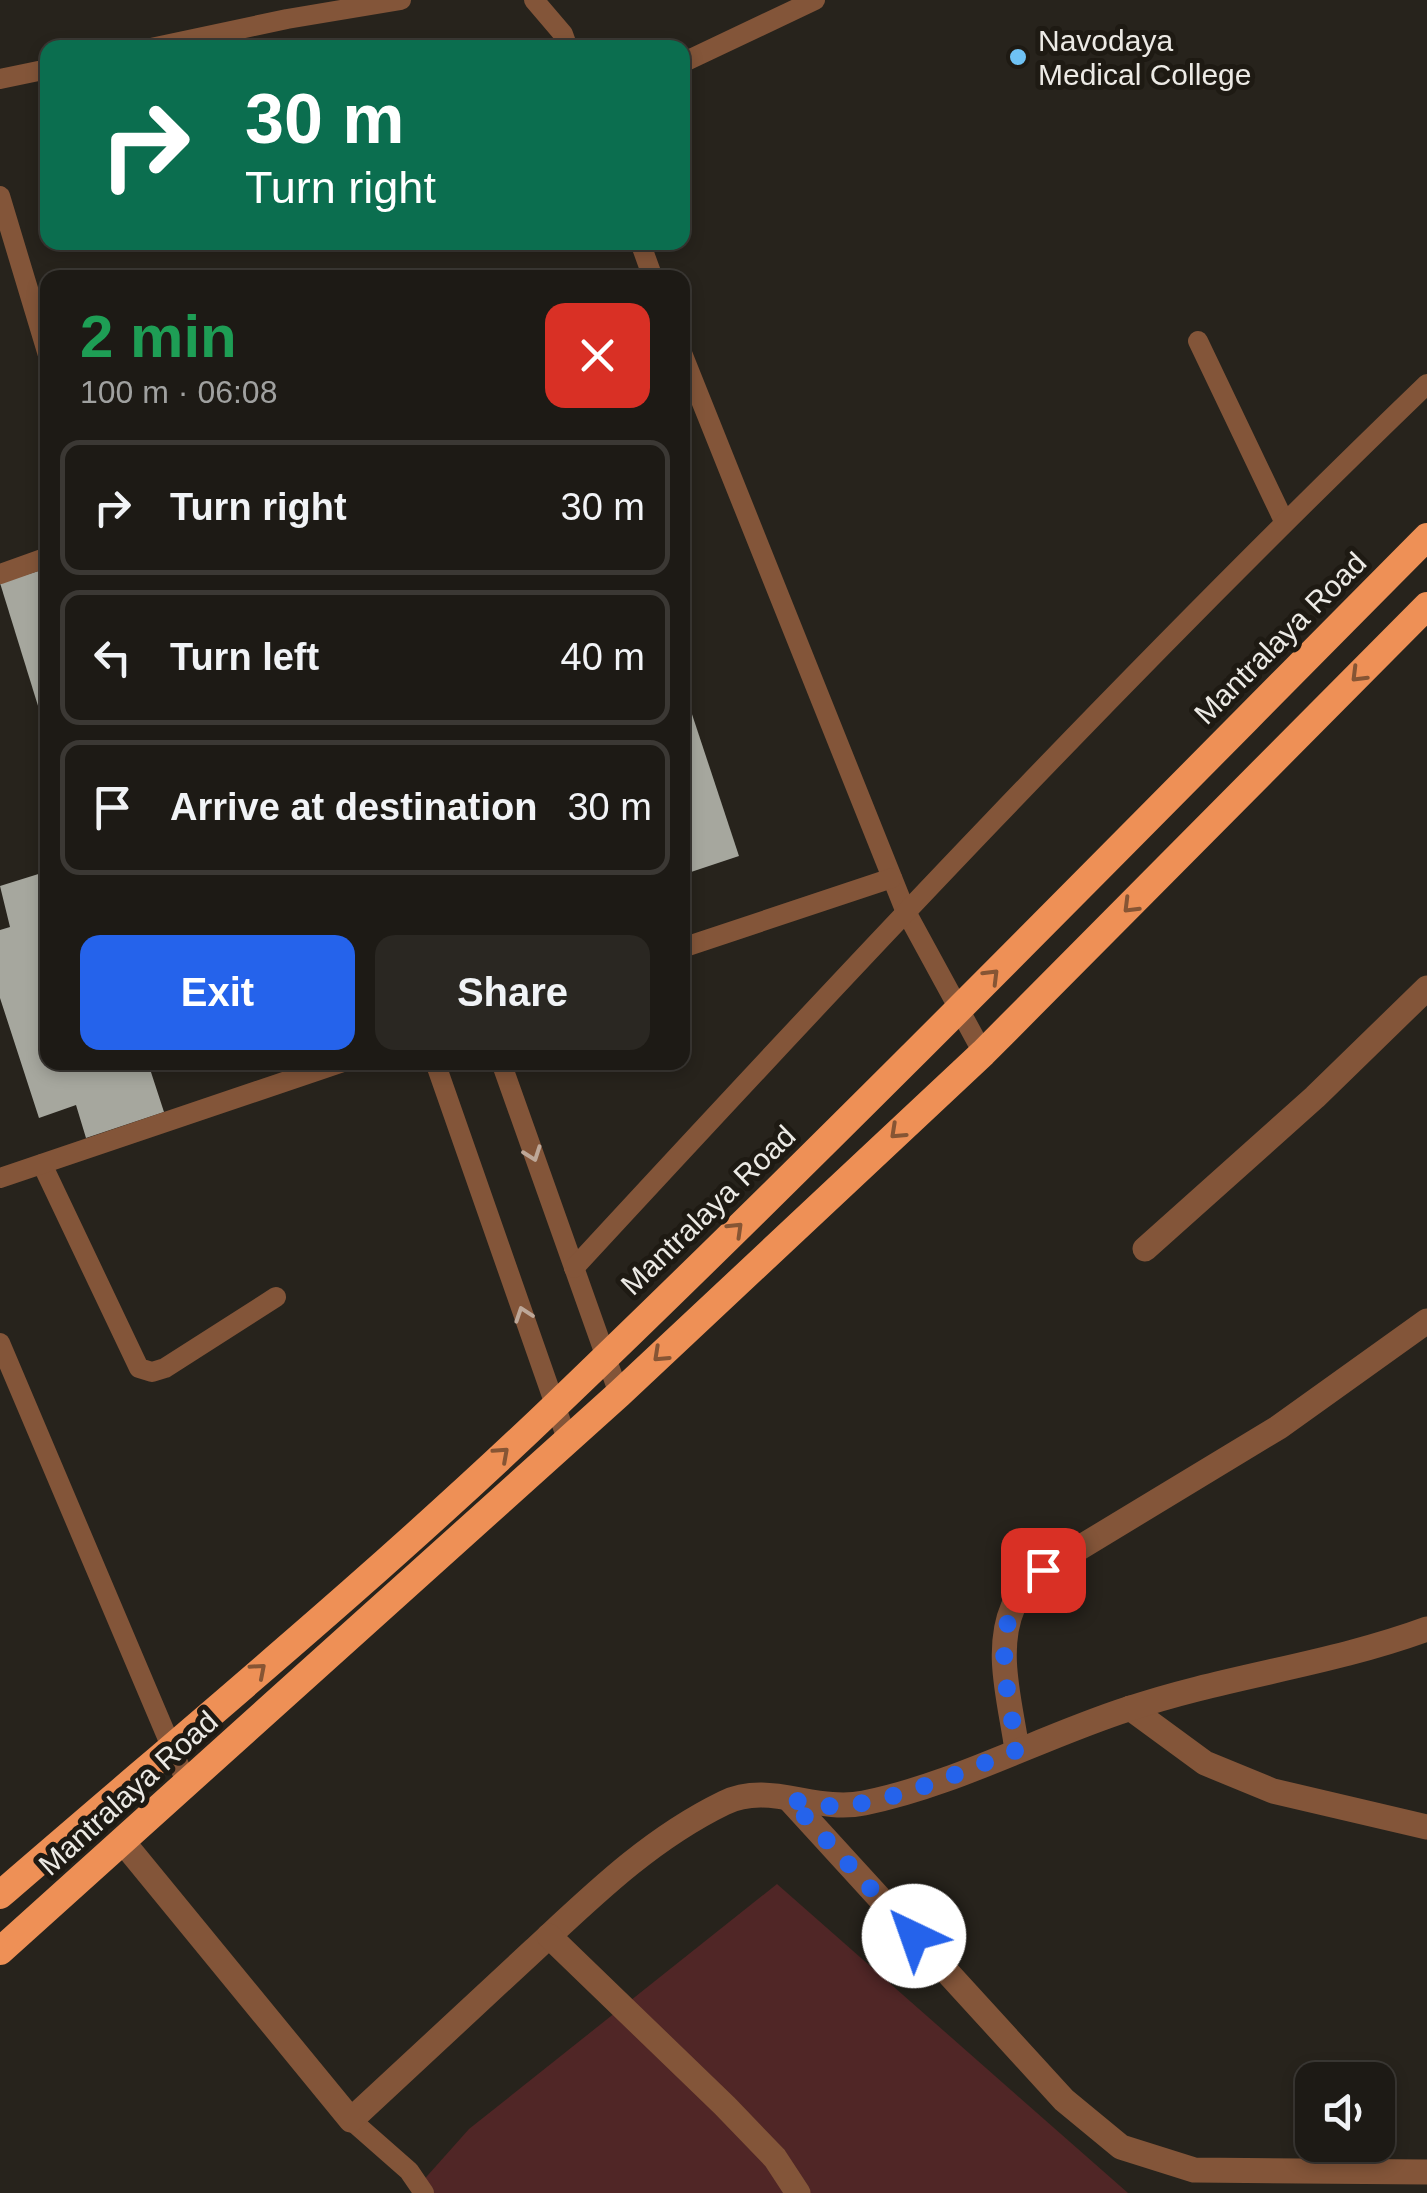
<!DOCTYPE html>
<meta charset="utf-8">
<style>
:root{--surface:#1d1a15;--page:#2a2722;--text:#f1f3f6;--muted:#a0a1a0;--line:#3b3834;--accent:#2563eb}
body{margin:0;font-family:Helvetica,sans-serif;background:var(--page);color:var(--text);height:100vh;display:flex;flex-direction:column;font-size:38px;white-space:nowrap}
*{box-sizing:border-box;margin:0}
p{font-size:32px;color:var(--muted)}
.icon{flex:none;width:55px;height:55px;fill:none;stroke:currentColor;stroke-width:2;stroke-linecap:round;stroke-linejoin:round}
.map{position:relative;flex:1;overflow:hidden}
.panel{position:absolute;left:40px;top:270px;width:650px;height:800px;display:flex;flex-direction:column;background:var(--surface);border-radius:20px;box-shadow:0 5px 15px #0003,0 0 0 2px var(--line)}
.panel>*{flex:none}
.banner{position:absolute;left:40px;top:40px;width:650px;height:210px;border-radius:20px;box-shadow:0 5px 15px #0003,0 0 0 2px var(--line);background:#0b6e4f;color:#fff;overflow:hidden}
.tools{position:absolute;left:1295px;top:2062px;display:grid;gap:20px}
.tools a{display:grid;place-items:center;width:100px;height:100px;border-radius:20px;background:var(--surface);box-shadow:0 5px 15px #0003,0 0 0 2px var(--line);font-size:50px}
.pin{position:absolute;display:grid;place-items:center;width:85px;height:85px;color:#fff;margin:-42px;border-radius:20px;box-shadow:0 5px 15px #0006}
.me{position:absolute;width:110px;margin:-55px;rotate:318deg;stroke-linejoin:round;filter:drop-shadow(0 0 8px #0008)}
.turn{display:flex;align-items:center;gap:35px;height:210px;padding:0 40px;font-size:45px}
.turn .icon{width:130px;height:130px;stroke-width:2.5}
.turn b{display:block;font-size:70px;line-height:85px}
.round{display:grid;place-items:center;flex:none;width:105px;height:105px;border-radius:20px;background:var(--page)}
.head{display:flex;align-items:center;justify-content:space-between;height:170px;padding:0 40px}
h1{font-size:60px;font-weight:700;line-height:75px;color:#1e9e55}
.primary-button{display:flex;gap:20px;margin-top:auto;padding:20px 40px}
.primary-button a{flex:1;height:115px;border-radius:20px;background:var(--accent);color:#fff;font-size:40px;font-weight:700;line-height:115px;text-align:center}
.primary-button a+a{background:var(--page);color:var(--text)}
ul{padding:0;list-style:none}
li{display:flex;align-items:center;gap:30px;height:135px;margin:0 20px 15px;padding:0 20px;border:5px solid var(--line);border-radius:20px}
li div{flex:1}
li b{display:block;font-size:38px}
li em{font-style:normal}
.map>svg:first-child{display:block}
.green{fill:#502626}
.building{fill:#a6a79e}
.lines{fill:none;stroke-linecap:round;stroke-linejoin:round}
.service{stroke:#835539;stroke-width:20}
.minor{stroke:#835539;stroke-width:25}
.trunk{stroke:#ee9056;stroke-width:28}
.oneway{stroke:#865534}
.oneway2{stroke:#bda798}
.route{stroke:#2563eb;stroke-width:18;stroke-dasharray:0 32.4}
.poi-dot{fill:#6fc2f4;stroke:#1e1a13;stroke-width:4}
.labels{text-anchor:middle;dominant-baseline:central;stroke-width:10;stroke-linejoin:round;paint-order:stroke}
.poi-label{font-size:30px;fill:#eceae5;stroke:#1e1a13;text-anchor:start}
.street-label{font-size:30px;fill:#eceae5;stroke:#1e1a13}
</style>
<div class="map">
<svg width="1427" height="2193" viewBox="0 0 1427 2193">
<rect width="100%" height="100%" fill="#27231c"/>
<polygon class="green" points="777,1884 1128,2193 412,2193 469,2129"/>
<g class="building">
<polygon points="48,568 48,735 47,735 0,583"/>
<polygon points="682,684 739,856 682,875"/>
<polygon points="48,871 48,1062 157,1062 149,1066 164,1112 86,1138 76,1105 39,1118 0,998 0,930 10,927 0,886"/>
</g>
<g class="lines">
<g class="service">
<polyline points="534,0 563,34 568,48"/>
<polyline points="151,48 287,19 401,0"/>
<polyline points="682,63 815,0"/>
<polyline points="0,79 48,69"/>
<polyline points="0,196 48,355"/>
<polyline points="640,242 653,278"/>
<polyline points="1198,341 1284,521"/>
<polyline points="682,353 905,910 983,1053"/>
<polyline points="0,574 48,557"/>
<polyline points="682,948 892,878"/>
<polyline points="435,1062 567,1439"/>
<polyline points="501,1062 619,1394"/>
<polyline points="42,1164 139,1368 152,1372 165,1368 276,1297"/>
<polyline points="0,1178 343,1062"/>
<path d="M574 1268C852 967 1132 668 1427 384"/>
<polyline points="0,1343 187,1784"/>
<polyline points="351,2120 409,2171 424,2193"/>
</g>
<g class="minor">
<polyline points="1145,1249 1315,1097 1427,988"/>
<polyline points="1130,1708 1205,1763 1273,1791 1427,1827"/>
<path d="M1017 1750C1011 1705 994 1651 1013 1607 1019 1593 1033 1581 1043 1570L1279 1427 1427 1321"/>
<polyline points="789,1799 1064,2100 1121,2147 1194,2170 1427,2172"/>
<path d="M123 1842 351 2120C412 2064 473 2007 534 1950 593 1895 650 1839 724 1803 769 1781 815 1813 864 1803 954 1785 1041 1737 1128 1709 1226 1676 1329 1665 1427 1629"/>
<polyline points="549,1936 725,2106 775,2158 798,2193"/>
</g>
<g class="trunk">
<path d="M0 1895C187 1733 379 1575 557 1404 853 1120 1139 827 1427 537"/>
<polyline points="0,1951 619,1394 983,1053 1427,606"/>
</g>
</g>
<defs><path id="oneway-chevron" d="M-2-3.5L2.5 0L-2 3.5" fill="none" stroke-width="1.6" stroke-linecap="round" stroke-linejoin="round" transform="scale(2.5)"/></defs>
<g class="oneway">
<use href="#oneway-chevron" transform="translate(1358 675) rotate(135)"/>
<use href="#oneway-chevron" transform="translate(1130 906) rotate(135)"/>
<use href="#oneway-chevron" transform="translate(992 976) rotate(-45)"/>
<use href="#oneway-chevron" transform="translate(897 1132) rotate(137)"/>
<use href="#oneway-chevron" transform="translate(736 1229) rotate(-44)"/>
<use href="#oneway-chevron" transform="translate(660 1355) rotate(137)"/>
<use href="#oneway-chevron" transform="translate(502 1454) rotate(-42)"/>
<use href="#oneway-chevron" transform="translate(259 1670) rotate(-41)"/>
</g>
<g class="oneway2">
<use href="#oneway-chevron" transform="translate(533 1154) rotate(70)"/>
<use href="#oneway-chevron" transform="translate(523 1314) rotate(-109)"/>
</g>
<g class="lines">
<path class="route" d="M914 1936 789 1799C802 1802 815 1806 828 1806 883 1808 965 1770 1017 1750 1011 1705 994 1651 1013 1607 1019 1593 1033 1581 1043 1570"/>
</g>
<circle class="poi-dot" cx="1018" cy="57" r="10"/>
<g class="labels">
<g class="poi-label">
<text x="1038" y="40">Navodaya<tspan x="1038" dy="34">Medical College</tspan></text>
</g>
<g class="street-label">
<text transform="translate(1280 638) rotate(-45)">Mantralaya Road</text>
<text transform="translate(708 1210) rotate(-44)">Mantralaya Road</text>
<text transform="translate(128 1793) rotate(-42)">Mantralaya Road</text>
</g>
</g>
</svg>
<div class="tools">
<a><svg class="icon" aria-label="sound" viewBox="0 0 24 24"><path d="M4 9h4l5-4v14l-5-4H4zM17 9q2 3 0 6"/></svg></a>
</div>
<div class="pin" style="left:1043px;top:1570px;background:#d93025"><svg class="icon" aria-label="arrive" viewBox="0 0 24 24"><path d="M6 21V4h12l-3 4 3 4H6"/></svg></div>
<svg class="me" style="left:914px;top:1936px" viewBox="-20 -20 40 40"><circle r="19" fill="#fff"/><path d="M0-13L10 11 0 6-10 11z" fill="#2563eb"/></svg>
<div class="banner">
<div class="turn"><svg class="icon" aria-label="right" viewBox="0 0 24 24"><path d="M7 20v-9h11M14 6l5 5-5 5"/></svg><div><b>30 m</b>Turn right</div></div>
</div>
<section class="panel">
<div class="head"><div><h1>2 min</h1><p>100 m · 06:08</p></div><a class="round" style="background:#d93025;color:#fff"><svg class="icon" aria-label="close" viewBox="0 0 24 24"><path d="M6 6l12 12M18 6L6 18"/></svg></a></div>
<ul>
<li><svg class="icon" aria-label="right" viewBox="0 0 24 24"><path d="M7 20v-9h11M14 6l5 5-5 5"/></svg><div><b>Turn right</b></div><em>30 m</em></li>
<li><svg class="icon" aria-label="left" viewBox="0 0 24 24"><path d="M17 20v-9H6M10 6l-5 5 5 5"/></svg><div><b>Turn left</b></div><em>40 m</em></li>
<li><svg class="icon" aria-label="arrive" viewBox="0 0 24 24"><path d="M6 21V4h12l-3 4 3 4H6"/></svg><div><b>Arrive at destination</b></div><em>30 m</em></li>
</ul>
<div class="primary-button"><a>Exit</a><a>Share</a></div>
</section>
</div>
